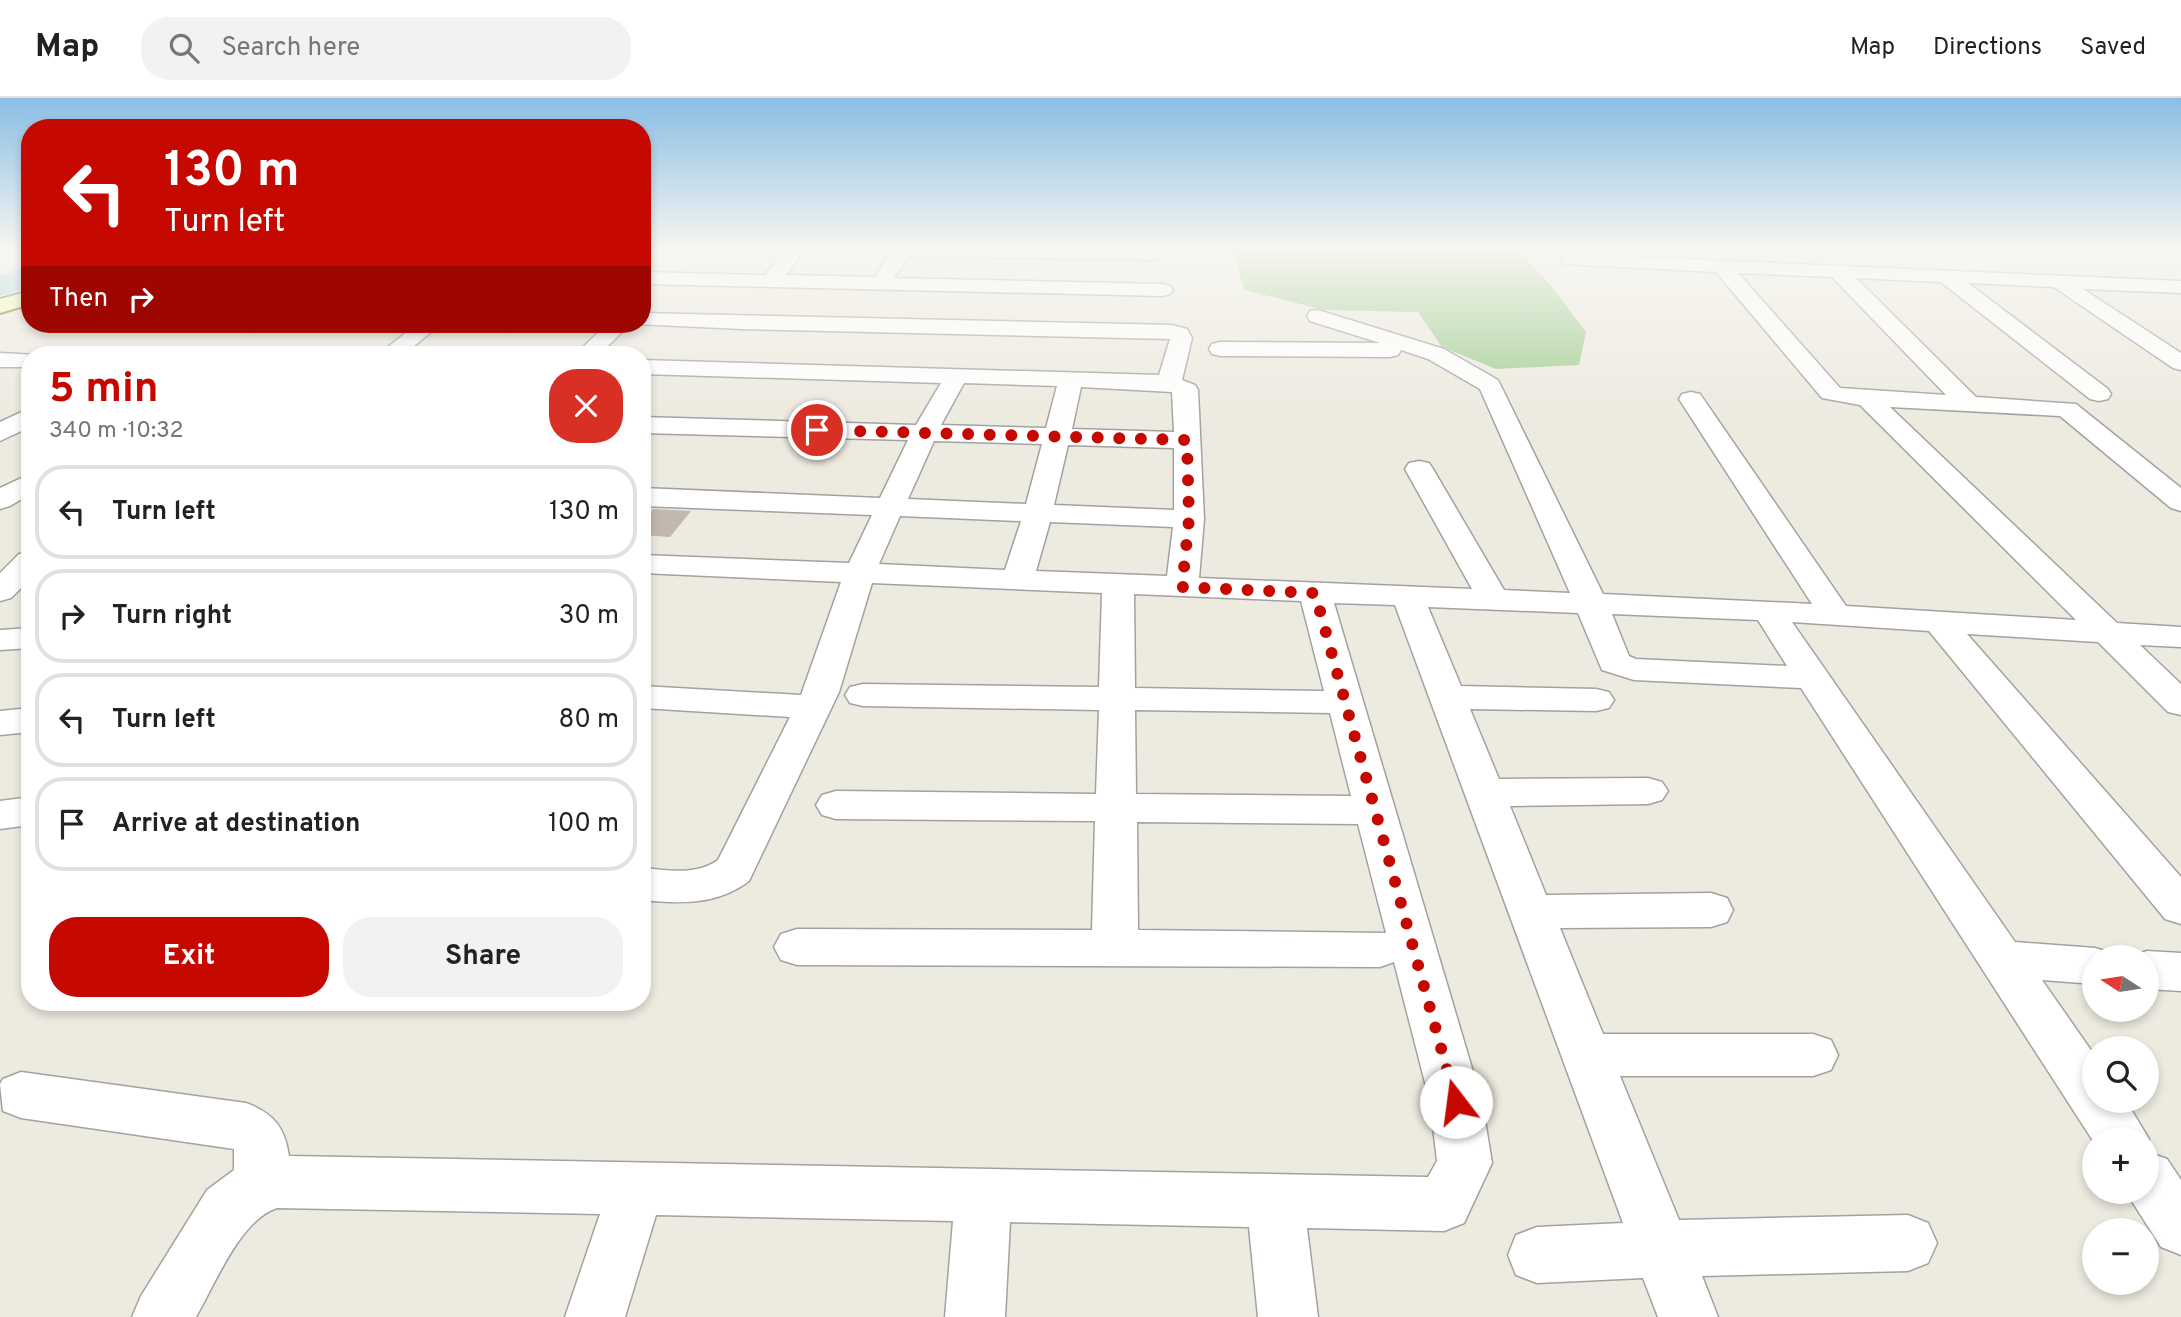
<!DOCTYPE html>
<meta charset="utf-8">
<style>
:root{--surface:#fff;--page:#f2f2f2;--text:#222;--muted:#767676;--line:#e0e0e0;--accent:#c60900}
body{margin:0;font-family:Overpass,sans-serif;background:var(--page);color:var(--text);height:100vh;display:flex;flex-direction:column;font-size:26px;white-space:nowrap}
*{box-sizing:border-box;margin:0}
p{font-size:23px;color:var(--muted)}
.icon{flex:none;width:38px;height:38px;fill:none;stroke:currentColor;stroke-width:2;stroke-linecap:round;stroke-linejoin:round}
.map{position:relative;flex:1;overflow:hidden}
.drawer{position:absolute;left:21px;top:248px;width:630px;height:665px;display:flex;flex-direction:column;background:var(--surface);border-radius:28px;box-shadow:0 4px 10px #0003}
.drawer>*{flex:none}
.guide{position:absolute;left:21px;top:21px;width:630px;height:214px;border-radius:28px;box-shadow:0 4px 10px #0003;background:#c60900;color:#fff;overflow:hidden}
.needle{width:46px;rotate:282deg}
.tools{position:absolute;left:2082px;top:847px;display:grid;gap:14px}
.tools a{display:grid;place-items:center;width:77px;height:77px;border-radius:50%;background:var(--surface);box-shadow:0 4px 10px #0003;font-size:35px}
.pin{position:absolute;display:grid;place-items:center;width:60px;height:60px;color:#fff;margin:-30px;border:4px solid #fff;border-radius:50%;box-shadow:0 2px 7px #0007}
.me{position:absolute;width:77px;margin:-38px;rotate:345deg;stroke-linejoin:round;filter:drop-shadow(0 0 5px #0008)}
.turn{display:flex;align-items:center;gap:24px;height:147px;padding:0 28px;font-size:32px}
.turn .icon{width:91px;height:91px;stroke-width:2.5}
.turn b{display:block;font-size:49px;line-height:60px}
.then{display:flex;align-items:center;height:66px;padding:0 28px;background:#0003;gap:14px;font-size:26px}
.round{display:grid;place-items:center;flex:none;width:74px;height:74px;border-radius:28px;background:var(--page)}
.head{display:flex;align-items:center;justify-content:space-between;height:119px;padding:0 28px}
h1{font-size:42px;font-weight:700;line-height:52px;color:var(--accent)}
.button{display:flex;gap:14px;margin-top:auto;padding:14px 28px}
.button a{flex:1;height:80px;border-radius:28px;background:var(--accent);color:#fff;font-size:28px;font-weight:700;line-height:80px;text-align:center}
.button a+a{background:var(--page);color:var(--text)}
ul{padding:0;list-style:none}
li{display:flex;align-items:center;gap:21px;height:94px;margin:0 14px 10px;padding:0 14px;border:4px solid var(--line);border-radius:28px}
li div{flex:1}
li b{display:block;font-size:26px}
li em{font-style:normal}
header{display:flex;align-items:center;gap:42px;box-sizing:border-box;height:98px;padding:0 35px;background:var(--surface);border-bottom:2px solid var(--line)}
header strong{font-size:33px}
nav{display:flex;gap:38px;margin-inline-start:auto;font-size:24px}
.search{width:490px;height:63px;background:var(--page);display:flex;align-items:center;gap:18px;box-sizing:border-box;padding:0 24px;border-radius:28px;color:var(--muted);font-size:26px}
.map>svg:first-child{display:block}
.forest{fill:#a2ce93}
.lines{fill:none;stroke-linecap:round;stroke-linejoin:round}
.river{fill:#9eccdd;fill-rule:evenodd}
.building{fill:#c2b8b0}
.street-casing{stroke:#a2a2a2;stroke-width:3}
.secondary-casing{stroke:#617301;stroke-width:4}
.street{fill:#fff;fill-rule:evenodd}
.secondary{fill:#f4fbb0;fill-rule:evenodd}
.route{stroke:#c60900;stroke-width:12;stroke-dasharray:0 21.6}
</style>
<header>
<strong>Map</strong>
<div class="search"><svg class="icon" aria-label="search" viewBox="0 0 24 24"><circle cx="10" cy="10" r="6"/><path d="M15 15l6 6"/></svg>Search here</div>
<nav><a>Map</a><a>Directions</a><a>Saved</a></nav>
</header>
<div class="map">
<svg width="2181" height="1219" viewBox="0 0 2181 1219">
<rect width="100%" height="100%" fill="#edeae0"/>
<polygon class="forest" points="1231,151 1516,151 1552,189 1586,234 1579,267 1496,271 1442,249 1418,214 1324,212 1245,192"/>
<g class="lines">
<polygon class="river" points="30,168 30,189 0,198 0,177"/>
</g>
<polygon class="building" points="653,411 691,413 670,439 642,437 642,424"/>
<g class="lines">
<defs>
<g id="street">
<polygon points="786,151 805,151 786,177 875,179 893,151 1158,151 1164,156 1155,162 909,158 894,180 1163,186 1170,188 1173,192 1170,196 1163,198 642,186 642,174 765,177"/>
<path d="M1571 156 2181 183V195L2083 191 2181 255V272L2173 270 2054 189 1968 185 2108 291 2111 296 2108 301 2099 303 2090 301 1941 184 1856 180 1976 299 2076 306 2181 390V413L2171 410 2060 318 1890 309 2117 525 2181 529V549L2140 547 2181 586V617L2168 614 2098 544 1967 536 2181 779V826L2165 821 1929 533 1792 524 2015 844 2095 850 2112 855 2114 859H2095V886L2042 882 2095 958V1003H2126L2149 1041 2147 1045V1041H2095V1046L1801 590 1634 582 1602 572 1578 515 1428 509 1461 588 1596 591 1609 594 1614 602 1609 610 1596 613 1470 611 1499 681 1648 680 1662 684 1668 693 1662 702 1648 706 1510 708 1546 797 1711 795 1727 800 1733 812 1727 824 1711 829 1560 830 1603 936H1813L1831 942 1838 957 1831 972 1813 978H1620L1679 1122 1908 1117 1928 1125 1937 1145 1928 1165 1908 1173 1702 1178 1718 1219H1658L1643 1180 1537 1185 1516 1177 1508 1157 1516 1137 1537 1129 1623 1125 1395 507 1334 505 1482 1004 1492 1065 1464 1125 1444 1133 1307 1130 1318 1219H1258L1249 1129 1010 1124 1005 1219H945L953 1123 656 1117 625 1219H565L600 1116 277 1110C240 1122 215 1186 196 1219H132L141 1198 207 1092 234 1072V1051L21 1020 3 1013 0 986 3 981 21 974 246 1005C273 1015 285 1029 289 1058L1428 1079 1437 1063 1430 1004 1394 864 1380 869 797 867 781 862 774 849 781 836 797 831 1092 832 1095 723 836 721 822 717 816 707 822 697 836 693 1096 696 1099 612 863 608 850 605 845 597 850 589 863 586 1099 589 1102 495 872 485 839 594 749 783C717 807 681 806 642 802V770C669 772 695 778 718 762L790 619 642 610V588L801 597 841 484 642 475V457L849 465 872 417 642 408V390L880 400 908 342 642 335V319L916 327 941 285 642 276V262L1159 277 1170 241 742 231 635 226H642V215L1172 227 1187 231 1192 240 1182 282 1195 287 1198 292 1204 421 1199 480 1472 491 1405 371 1409 365 1419 363 1429 365 1433 371 1504 492 1570 495 1480 291 1428 261 1401 252 1398 257 1390 259 1220 258 1212 256 1209 251 1212 246 1220 244 1380 245 1310 223 1307 218 1310 213 1318 212 1444 251 1498 282 1603 496 1812 506 1679 301 1682 296 1691 294 1700 296 1846 508 2076 522 1860 307 1822 300 1716 174 1564 166 1561 162ZM1738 175 1832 179 1946 297 1840 290ZM964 285 1057 288 1046 330 941 327ZM1081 289 1172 294 1174 334 1072 331ZM934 343 1042 346 1026 406 908 401ZM1068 347 1174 350V412L1054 407ZM900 418 1021 423 1005 472 879 466ZM1050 424 1173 429 1167 478 1036 473ZM1134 496 1301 503 1324 593 1135 590ZM1612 516 1758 522 1787 568 1636 561 1629 558ZM1135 612 1330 615 1351 698 1136 696ZM1137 724 1358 726 1386 835 1138 832Z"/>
<polygon points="417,226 441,226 403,257 378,257"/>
<polygon points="607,226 630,226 599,257 575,257"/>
<polygon points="0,255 38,257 30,257 30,269 0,269"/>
<polygon points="30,310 30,329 0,343 0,324"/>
<polygon points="30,376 30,396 10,408 0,411 0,390"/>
<polygon points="30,454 30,481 11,500 0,503 0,475 19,456"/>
<polygon points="30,530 30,550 0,552 0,532"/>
<polygon points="30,610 30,634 0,637 0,613"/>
<polygon points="30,699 30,727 0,731 0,703"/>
<polygon points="2147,853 2181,855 2181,893 2147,891 2147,859 2130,859"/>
<polygon points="2147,1054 2167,1061 2181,1082 2181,1157 2161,1149 2126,1094 2147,1094"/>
</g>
<polygon id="secondary" points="30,193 30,206 0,215 0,201"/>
</defs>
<use href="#street" class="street-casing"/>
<use href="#secondary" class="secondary-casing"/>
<use href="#street" class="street"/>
<use href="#secondary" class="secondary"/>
</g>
<linearGradient id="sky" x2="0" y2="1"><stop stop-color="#8abee4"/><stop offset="0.47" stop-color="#f7f6f1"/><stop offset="1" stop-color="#f7f6f1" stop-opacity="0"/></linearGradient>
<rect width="2181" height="322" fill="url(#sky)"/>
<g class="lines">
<polyline class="route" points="817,332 1187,342 1189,421 1182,489 1315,495 1456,1004"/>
</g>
</svg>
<div class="tools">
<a><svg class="needle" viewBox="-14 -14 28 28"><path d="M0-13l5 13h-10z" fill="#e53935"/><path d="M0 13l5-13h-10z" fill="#767676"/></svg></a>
<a><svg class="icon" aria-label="search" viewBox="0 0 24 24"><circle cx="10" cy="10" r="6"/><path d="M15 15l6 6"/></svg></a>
<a>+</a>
<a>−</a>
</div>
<div class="pin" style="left:817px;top:332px;background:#d93025"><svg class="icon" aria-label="arrive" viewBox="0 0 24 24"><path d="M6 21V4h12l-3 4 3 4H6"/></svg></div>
<svg class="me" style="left:1456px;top:1004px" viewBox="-20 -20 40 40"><circle r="19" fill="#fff"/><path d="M0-13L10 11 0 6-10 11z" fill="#c60900"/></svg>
<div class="guide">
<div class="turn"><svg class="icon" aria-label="left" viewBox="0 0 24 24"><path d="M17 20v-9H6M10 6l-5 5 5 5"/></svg><div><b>130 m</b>Turn left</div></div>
<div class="then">Then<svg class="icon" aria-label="right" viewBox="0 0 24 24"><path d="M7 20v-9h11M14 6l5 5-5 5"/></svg></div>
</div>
<section class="drawer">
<div class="head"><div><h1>5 min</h1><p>340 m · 10:32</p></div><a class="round" style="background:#d93025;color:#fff"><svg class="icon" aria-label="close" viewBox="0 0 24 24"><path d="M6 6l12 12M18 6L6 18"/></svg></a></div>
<ul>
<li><svg class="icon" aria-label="left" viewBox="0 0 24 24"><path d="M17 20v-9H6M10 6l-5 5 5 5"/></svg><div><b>Turn left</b></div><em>130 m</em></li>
<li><svg class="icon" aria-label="right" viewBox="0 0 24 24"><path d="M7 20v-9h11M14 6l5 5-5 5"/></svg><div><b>Turn right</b></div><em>30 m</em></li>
<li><svg class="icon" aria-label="left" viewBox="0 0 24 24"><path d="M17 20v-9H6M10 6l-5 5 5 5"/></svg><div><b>Turn left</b></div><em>80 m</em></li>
<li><svg class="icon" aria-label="arrive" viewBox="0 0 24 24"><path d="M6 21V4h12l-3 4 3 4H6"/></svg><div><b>Arrive at destination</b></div><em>100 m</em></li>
</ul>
<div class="button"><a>Exit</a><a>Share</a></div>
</section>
</div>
